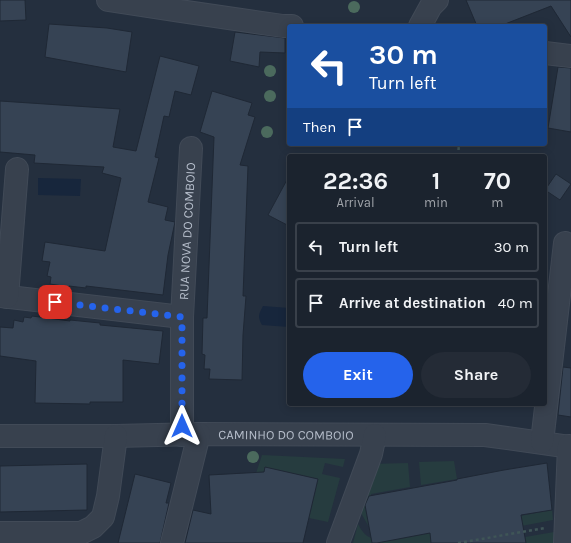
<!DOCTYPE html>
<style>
:root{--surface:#1b232e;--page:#242b36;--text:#f1f3f6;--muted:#a0a4aa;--line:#39404a;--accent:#2563eb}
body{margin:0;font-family:Karla,sans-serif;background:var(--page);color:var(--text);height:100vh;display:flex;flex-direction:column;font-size:15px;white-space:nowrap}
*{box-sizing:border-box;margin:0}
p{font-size:13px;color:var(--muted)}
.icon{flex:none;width:22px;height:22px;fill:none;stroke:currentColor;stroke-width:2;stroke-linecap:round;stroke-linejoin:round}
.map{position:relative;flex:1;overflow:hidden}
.panel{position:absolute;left:287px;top:154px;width:260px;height:252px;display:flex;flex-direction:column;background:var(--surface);border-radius:4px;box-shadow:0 2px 10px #0003,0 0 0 1px var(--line)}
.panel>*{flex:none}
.guide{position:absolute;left:287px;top:24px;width:260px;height:122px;border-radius:4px;box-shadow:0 2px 10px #0003,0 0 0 1px var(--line);background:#1a4fa0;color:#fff;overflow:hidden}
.pin{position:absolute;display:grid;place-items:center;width:34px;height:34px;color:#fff;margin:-17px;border-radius:8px;box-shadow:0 2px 6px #0006}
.me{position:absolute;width:44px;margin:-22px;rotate:0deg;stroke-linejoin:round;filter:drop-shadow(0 0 3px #0008)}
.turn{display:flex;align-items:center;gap:14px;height:84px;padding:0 16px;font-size:18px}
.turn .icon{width:52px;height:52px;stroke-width:2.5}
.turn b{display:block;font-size:28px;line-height:34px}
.then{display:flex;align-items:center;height:38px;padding:0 16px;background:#0003;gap:8px;font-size:15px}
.eta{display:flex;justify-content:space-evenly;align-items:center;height:68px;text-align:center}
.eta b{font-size:24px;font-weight:700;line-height:28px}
.cta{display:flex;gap:8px;margin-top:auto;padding:8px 16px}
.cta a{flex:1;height:46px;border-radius:24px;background:var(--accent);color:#fff;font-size:16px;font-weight:700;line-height:46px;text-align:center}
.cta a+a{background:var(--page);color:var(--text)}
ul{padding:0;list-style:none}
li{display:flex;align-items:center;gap:12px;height:50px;margin:0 8px 6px;padding:0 8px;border:2px solid var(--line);border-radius:4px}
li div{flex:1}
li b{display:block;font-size:15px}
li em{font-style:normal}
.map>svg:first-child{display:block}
.green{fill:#263c3f}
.water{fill:#17263c}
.building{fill:#364354;stroke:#1f2835}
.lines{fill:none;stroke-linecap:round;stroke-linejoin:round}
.minor-casing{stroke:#414a57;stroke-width:24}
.path{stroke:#3f5557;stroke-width:2.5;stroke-dasharray:3 3;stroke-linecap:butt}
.minor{stroke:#38414e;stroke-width:22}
.tree{fill:#4b6a5d}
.route{stroke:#2563eb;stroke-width:7;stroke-dasharray:0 12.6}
.labels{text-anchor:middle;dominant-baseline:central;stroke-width:4;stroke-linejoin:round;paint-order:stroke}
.street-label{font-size:13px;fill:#b4bcc9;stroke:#1d2633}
</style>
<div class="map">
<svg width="571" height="543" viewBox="0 0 571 543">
<rect width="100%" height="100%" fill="#242f3e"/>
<g class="green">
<polygon points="262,455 345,459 343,467 325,463 322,474 340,478 328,522 309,518 318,479 265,467 247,543 233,543"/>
<polygon points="454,461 457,479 421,485 419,462"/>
<polygon points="408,463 410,487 371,494 377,528 369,527 361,513 371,464"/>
<path d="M552 510 553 520 430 543H353L358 524C361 530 366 538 374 538L375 543Z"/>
<polygon points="554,532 555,543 526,543 525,537"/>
</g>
<g class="water">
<polygon points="38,178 81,179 80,196 38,195"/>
<path d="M263 306 289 308V327L262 325C257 316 259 314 263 306Z"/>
</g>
<g class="building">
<polygon points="0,0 25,0 26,20 0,21"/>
<polygon points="466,0 571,0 571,37 551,6 500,26 477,26"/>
<polygon points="49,24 107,28 132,32 126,72 45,57"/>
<polygon points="235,32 285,38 285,53 260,52 259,67 230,61"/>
<polygon points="160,56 199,66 191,95 175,91 169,117 164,116 155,157 159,158 148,202 168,207 165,220 175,222 168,255 163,295 86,286 86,288 69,286 69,287 50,284 51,277 47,276 50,262 42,261 45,242 105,251 121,178 102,173 104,167 34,163 35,155 0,152 0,101 120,109 113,147 136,151"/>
<polygon points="558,67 571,68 571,132 548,128"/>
<polygon points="212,91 252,103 248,115 255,117 240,165 248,166 243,296 246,296 243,335 242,380 209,379 210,369 204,369 205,355 202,354 203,318 207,318 214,137 200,132"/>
<polygon points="556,174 571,184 560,200 545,190"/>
<polygon points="289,176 289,226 268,215"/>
<polygon points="32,316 70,321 70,320 100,323 100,325 163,331 159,364 123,360 123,402 90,402 90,404 35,403 36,361 0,356 0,327 13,328 14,320 23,322 24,317 31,318"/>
<polygon points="563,367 571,368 571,417 558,415"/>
<polygon points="547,463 552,510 521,515 526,543 431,543 430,533 377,543 372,543 365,505 369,496 457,480 457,479 504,470"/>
<polygon points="87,464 87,510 0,512 0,466"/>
<polygon points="265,467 318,479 303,543 185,543 193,510 211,514 209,475 264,472"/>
<polygon points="135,474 171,483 166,503 169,503 160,543 118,543"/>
</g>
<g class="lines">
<defs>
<g id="minor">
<polyline points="108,0 180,11 283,26 292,26"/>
<polyline points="420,26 431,6 437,0"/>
<polyline points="545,53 571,56"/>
<polyline points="0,296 182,317"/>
<polyline points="7,297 17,169"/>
<path id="s1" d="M182 435V317L191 148"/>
<path id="s2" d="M0 436H116L199 434 485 435 571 447"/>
<polyline points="542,442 565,243"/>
<polyline points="0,533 81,533 93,527 103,517 108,496 116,436"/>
<polyline points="172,543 199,434"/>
<polyline points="338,543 371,454 375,435"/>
<polyline points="565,543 569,446"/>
</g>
</defs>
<use href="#minor" class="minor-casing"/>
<g class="path">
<polyline points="458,156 459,144"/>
<polyline points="458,543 545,528"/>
</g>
<use href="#minor" class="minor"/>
</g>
<g class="tree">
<circle cx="354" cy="7" r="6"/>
<circle cx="270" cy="71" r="6"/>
<circle cx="270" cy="96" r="6"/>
<circle cx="267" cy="132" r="6"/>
<circle cx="253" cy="457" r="6"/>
</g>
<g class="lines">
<polyline class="route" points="55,302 182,317 182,426"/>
</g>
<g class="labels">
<g class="street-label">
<text stroke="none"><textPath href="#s1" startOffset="204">RUA NOVA DO COMBOIO</textPath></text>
<text stroke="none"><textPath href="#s2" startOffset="286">CAMINHO DO COMBOIO</textPath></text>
</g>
</g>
</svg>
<div class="pin" style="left:55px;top:302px;background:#d93025"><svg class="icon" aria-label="arrive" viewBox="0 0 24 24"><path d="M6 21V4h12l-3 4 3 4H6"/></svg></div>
<svg class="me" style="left:182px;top:426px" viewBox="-20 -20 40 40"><path d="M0-17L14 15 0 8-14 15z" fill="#2563eb" stroke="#fff" stroke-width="4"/></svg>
<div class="guide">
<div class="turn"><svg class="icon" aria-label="left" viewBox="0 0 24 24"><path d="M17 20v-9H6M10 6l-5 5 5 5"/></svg><div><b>30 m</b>Turn left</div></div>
<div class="then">Then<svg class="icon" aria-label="arrive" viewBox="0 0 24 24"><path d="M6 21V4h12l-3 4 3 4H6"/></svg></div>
</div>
<section class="panel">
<div class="eta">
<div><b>22:36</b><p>Arrival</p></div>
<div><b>1</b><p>min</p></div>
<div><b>70</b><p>m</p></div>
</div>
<ul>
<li><svg class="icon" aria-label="left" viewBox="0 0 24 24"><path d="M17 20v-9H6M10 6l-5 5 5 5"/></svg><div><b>Turn left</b></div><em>30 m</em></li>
<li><svg class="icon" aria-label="arrive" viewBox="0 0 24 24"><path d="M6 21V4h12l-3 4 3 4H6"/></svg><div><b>Arrive at destination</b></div><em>40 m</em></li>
</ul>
<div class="cta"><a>Exit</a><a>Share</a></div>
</section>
</div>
